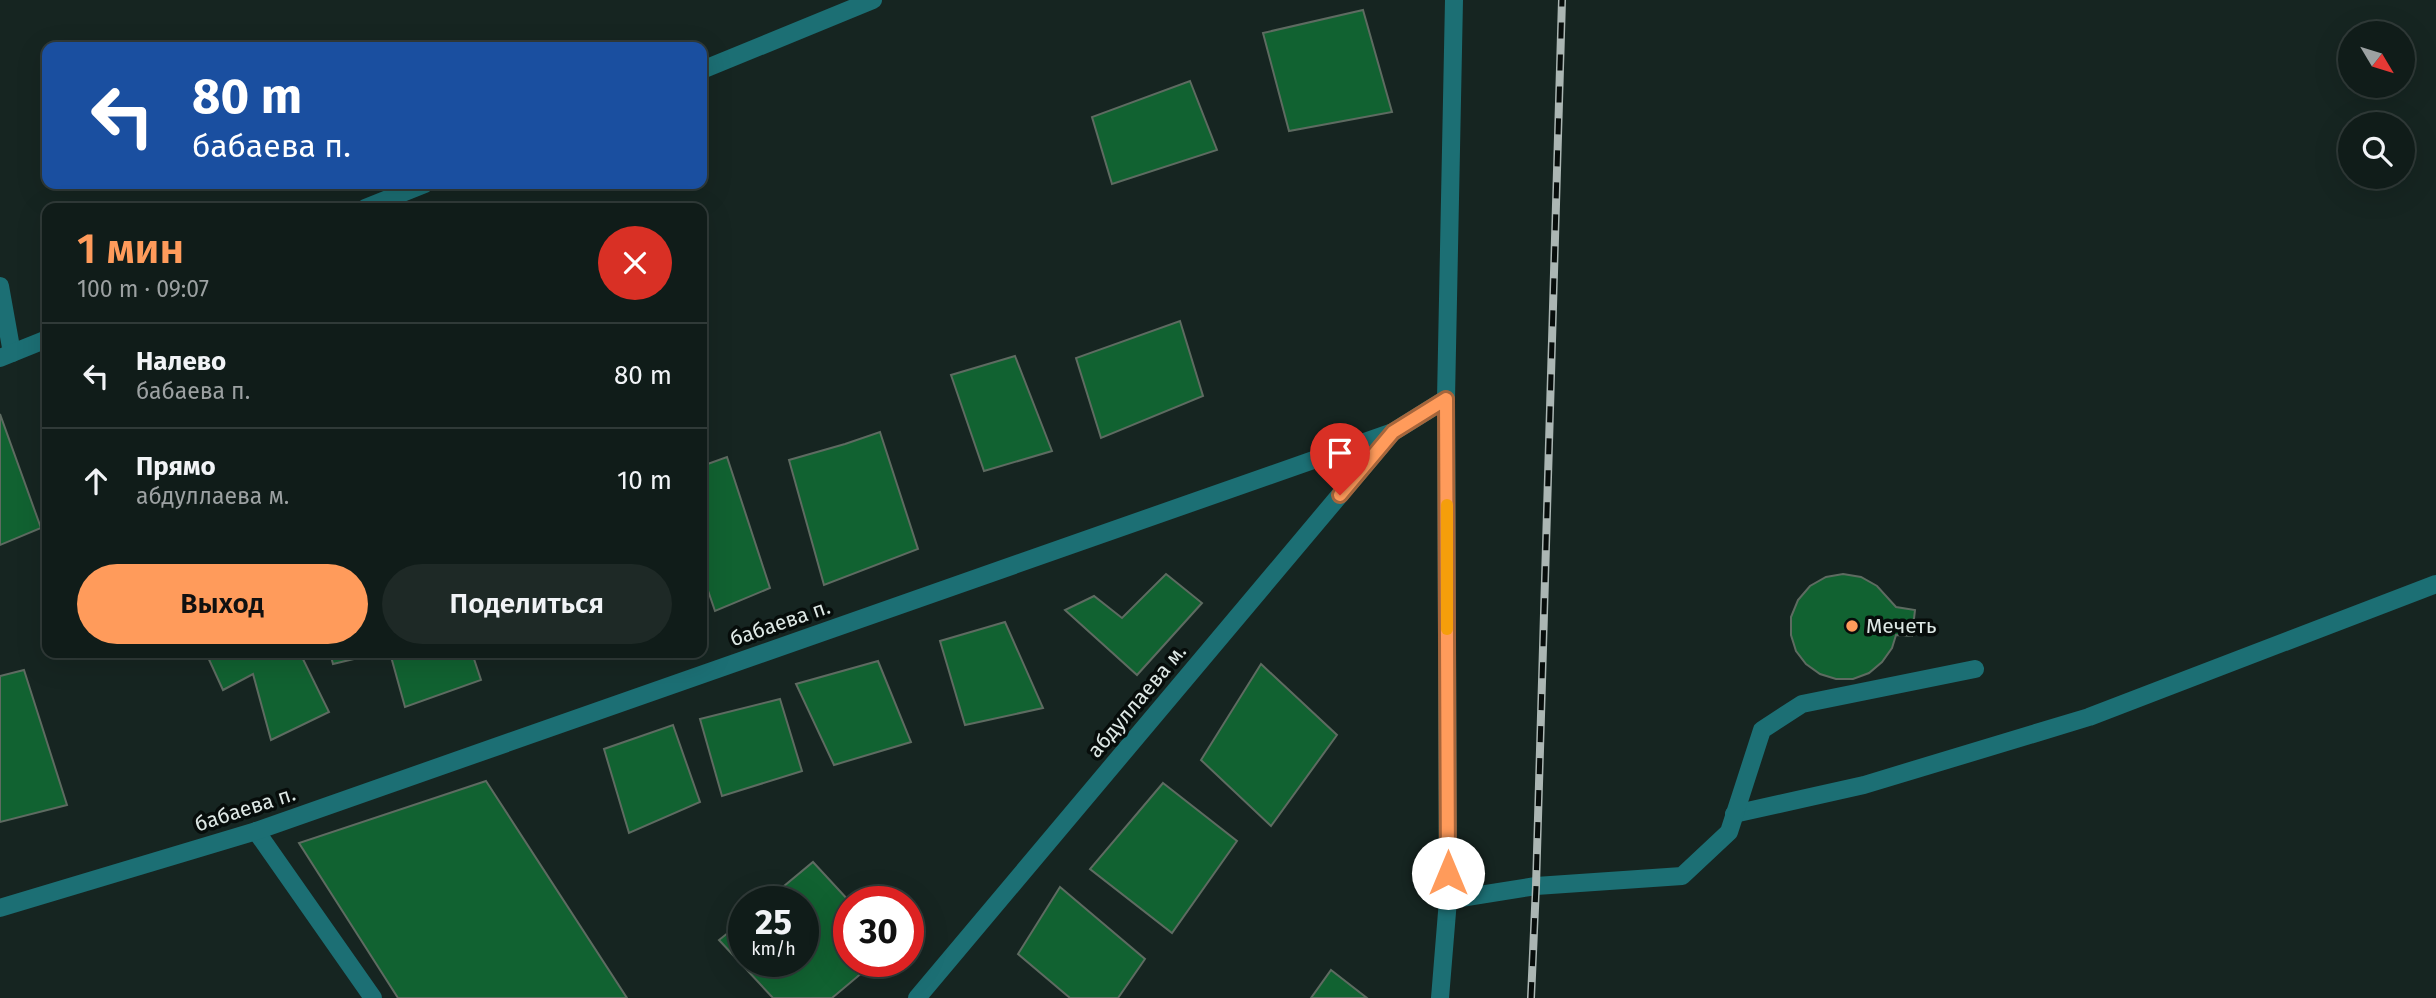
<!DOCTYPE html>
<html lang="ru">
<meta charset="utf-8">
<style>
:root{--surface:#101c19;--page:#1e2926;--text:#f1f3f6;--muted:#9ca1a2;--line:#303a38;--accent:#ff9b5b}
body{margin:0;font-family:"Fira Sans",sans-serif;background:var(--page);color:var(--text);height:100vh;display:flex;flex-direction:column;font-size:26px;white-space:nowrap}
*{box-sizing:border-box;margin:0}
p{font-size:23px;color:var(--muted)}
.icon{flex:none;width:38px;height:38px;fill:none;stroke:currentColor;stroke-width:2;stroke-linecap:round;stroke-linejoin:round}
.map{position:relative;flex:1;overflow:hidden}
.panel{position:absolute;left:42px;top:203px;width:665px;height:455px;display:flex;flex-direction:column;background:var(--surface);border-radius:14px;box-shadow:0 7px 28px #0002,0 0 0 2px var(--line)}
.panel>*{flex:none}
.hud{position:absolute;left:42px;top:42px;width:665px;height:147px;border-radius:14px;box-shadow:0 7px 28px #0002,0 0 0 2px var(--line);background:#1a4fa0;color:#fff;overflow:hidden}
.needle{width:46px;rotate:128deg}
.buttons{position:absolute;left:2338px;top:21px;display:grid;gap:14px}
.buttons a{display:grid;place-items:center;width:77px;height:77px;border-radius:50%;background:var(--surface);box-shadow:0 7px 28px #0002,0 0 0 2px var(--line);font-size:35px}
.speed{position:absolute;left:728px;top:886px;display:flex;gap:14px;font-size:35px;font-weight:700;text-align:center}
.speed>*{display:grid;place-content:center;width:91px;height:91px;border-radius:50%;background:var(--surface);box-shadow:0 7px 28px #0002,0 0 0 2px var(--line);line-height:1}
.speed small{font-size:18px;font-weight:400}
.speed .limit{border:10px solid #d22;background:#fff;color:#111}
.pin{position:absolute;display:grid;place-items:center;width:60px;height:60px;color:#fff;margin:-72px -30px;border-radius:50% 50% 50% 0;rotate:-45deg;box-shadow:0 0 7px #0007}
.pin .icon{rotate:45deg}
.me{position:absolute;width:77px;margin:-38px;rotate:0deg;stroke-linejoin:round;filter:drop-shadow(0 0 5px #0008)}
.turn{display:flex;align-items:center;gap:24px;height:147px;padding:0 35px;font-size:32px}
.turn .icon{width:91px;height:91px;stroke-width:2.5}
.turn b{display:block;font-size:49px;line-height:60px}
.round{display:grid;place-items:center;flex:none;width:74px;height:74px;border-radius:37px;background:var(--page)}
.overview{display:flex;align-items:center;justify-content:space-between;height:119px;padding:0 35px}
h1{font-size:42px;font-weight:600;line-height:52px;color:var(--accent)}
.action{display:flex;gap:14px;margin-top:auto;padding:14px 35px}
.action a{flex:1;height:80px;border-radius:42px;background:var(--accent);color:#111;font-size:28px;font-weight:600;line-height:80px;text-align:center}
.action a+a{background:var(--page);color:var(--text)}
ul{padding:0;list-style:none}
li{display:flex;align-items:center;gap:21px;height:105px;padding:0 35px;border-top:2px solid var(--line)}
li div{flex:1}
li b{display:block;font-size:26px}
li em{font-style:normal}
.map>svg:first-child{display:block}
.building{fill:#116231;stroke:#5e6b61;stroke-width:2}
.lines{fill:none;stroke-linecap:round;stroke-linejoin:round}
.service{stroke:#1c6f74;stroke-width:18}
.minor{stroke:#1c6f74;stroke-width:18}
.rail-casing{stroke:#abb6b3;stroke-width:8}
.rail{stroke:#070d0b;stroke-width:5;stroke-dasharray:16;stroke-linecap:butt}
.route-casing{stroke:#a6653b;stroke-width:18}
.route{stroke:#ff9b5b;stroke-width:12}
.slow{stroke:#f59e0b;stroke-width:12}
.poi-dot{fill:#ff9b5b;stroke:#070d0b;stroke-width:2.5}
.labels{text-anchor:middle;dominant-baseline:central;stroke-width:7;stroke-linejoin:round;paint-order:stroke}
.street-label{font-size:21px;fill:#dee8e5;stroke:#070d0b}
.poi-label{font-size:21px;fill:#dee8e5;stroke:#070d0b;text-anchor:start}
</style>
<div class="map">
<svg width="2436" height="998" viewBox="0 0 2436 998">
<rect width="100%" height="100%" fill="#162521"/>
<g class="building">
<polygon points="1363,10 1392,112 1289,131 1263,33"/>
<polygon points="222,42 222,47 187,47"/>
<polygon points="1190,81 1217,150 1112,184 1092,117"/>
<polygon points="1180,321 1203,396 1101,438 1076,358"/>
<polygon points="1015,356 1052,451 984,471 951,375"/>
<polygon points="0,414 41,528 0,545"/>
<polygon points="880,432 918,549 824,585 789,460 845,444"/>
<polygon points="727,457 770,588 715,611 702,573 702,466"/>
<polygon points="1166,574 1202,603 1137,675 1065,610 1094,596 1122,618"/>
<polygon points="1843,574 1861,577 1877,586 1896,607 1915,610 1912,636 1896,635 1892,648 1882,662 1869,673 1853,679 1836,679 1820,674 1806,664 1796,651 1791,635 1791,617 1798,600 1810,586 1826,577"/>
<polygon points="1005,622 1043,708 965,725 940,641"/>
<polygon points="206,653 300,653 329,712 271,740 253,674 223,690"/>
<polygon points="330,653 379,653 333,664"/>
<polygon points="390,653 472,653 481,680 405,707"/>
<polygon points="878,661 911,742 834,765 796,684"/>
<polygon points="1261,664 1337,735 1271,826 1201,760"/>
<polygon points="24,670 67,805 0,822 0,676"/>
<polygon points="780,699 802,771 722,796 700,719"/>
<polygon points="673,725 700,802 629,833 604,749"/>
<polygon points="486,781 627,998 398,998 299,843"/>
<polygon points="1163,783 1237,841 1172,933 1090,869"/>
<polygon points="813,862 849,901 849,961 876,961 832,998 773,998 719,940 744,920 744,961 803,961 803,901 766,901"/>
<polygon points="1060,887 1145,959 1118,998 1070,998 1018,954"/>
<polygon points="1331,970 1367,998 1311,998"/>
</g>
<g class="lines">
<g class="service">
<polyline points="1734,814 1864,785 2089,717 2436,584"/>
<polyline points="1448,900 1536,886 1682,876 1729,832 1762,730 1802,704 1975,669"/>
</g>
<g class="minor">
<polyline points="702,70 873,0"/>
<polyline points="365,208 425,184"/>
<polyline points="0,286 12,353"/>
<polyline points="0,358 47,339"/>
<polyline points="256,831 373,998"/>
<polyline points="0,908 256,831 1393,432 1446,399"/>
<polyline points="917,998 1392,433"/>
<polyline points="1440,998 1448,900 1446,399 1454,0"/>
</g>
<defs>
<polyline id="rail" points="1531,998 1536,886 1562,0"/>
</defs>
<use href="#rail" class="rail-casing"/>
<use href="#rail" class="rail"/>
</g>
<g class="lines">
<defs>
<polyline id="route" points="1340,495 1393,432 1446,399 1448,873"/>
</defs>
<use href="#route" class="route-casing"/>
<use href="#route" class="route"/>
<polyline class="slow" points="1447,505 1447,629"/>
</g>
<circle class="poi-dot" cx="1852" cy="626" r="7"/>
<g class="labels">
<g class="street-label">
<text transform="translate(780 623) rotate(-19)">бабаева п.</text>
<text transform="translate(1137 701) rotate(-50)">абдуллаева м.</text>
<text transform="translate(245 809) rotate(-18)">бабаева п.</text>
</g>
<g class="poi-label">
<text x="1866" y="626">Мечеть</text>
</g>
</g>
</svg>
<div class="buttons">
<a><svg class="needle" viewBox="-14 -14 28 28"><path d="M0-13l5 13h-10z" fill="#e53935"/><path d="M0 13l5-13h-10z" fill="#9ca1a2"/></svg></a>
<a><svg class="icon" aria-label="search" viewBox="0 0 24 24"><circle cx="10" cy="10" r="6"/><path d="M15 15l6 6"/></svg></a>
</div>
<div class="speed"><div>25<small>km/h</small></div><div class="limit">30</div></div>
<div class="pin" style="left:1340px;top:495px;background:#d93025"><svg class="icon" aria-label="arrive" viewBox="0 0 24 24"><path d="M6 21V4h12l-3 4 3 4H6"/></svg></div>
<svg class="me" style="left:1448px;top:873px" viewBox="-20 -20 40 40"><circle r="19" fill="#fff"/><path d="M0-13L10 11 0 6-10 11z" fill="#ff9b5b"/></svg>
<div class="hud">
<div class="turn"><svg class="icon" aria-label="left" viewBox="0 0 24 24"><path d="M17 20v-9H6M10 6l-5 5 5 5"/></svg><div><b>80 m</b>бабаева п.</div></div>
</div>
<section class="panel">
<div class="overview"><div><h1>1 мин</h1><p>100 m · 09:07</p></div><a class="round" style="background:#d93025;color:#fff"><svg class="icon" aria-label="close" viewBox="0 0 24 24"><path d="M6 6l12 12M18 6L6 18"/></svg></a></div>
<ul>
<li><svg class="icon" aria-label="left" viewBox="0 0 24 24"><path d="M17 20v-9H6M10 6l-5 5 5 5"/></svg><div><b>Налево</b><p>бабаева п.</p></div><em>80 m</em></li>
<li><svg class="icon" aria-label="ahead" viewBox="0 0 24 24"><path d="M12 20V5M6 11l6-6 6 6"/></svg><div><b>Прямо</b><p>абдуллаева м.</p></div><em>10 m</em></li>
</ul>
<div class="action"><a>Выход</a><a>Поделиться</a></div>
</section>
</div>
